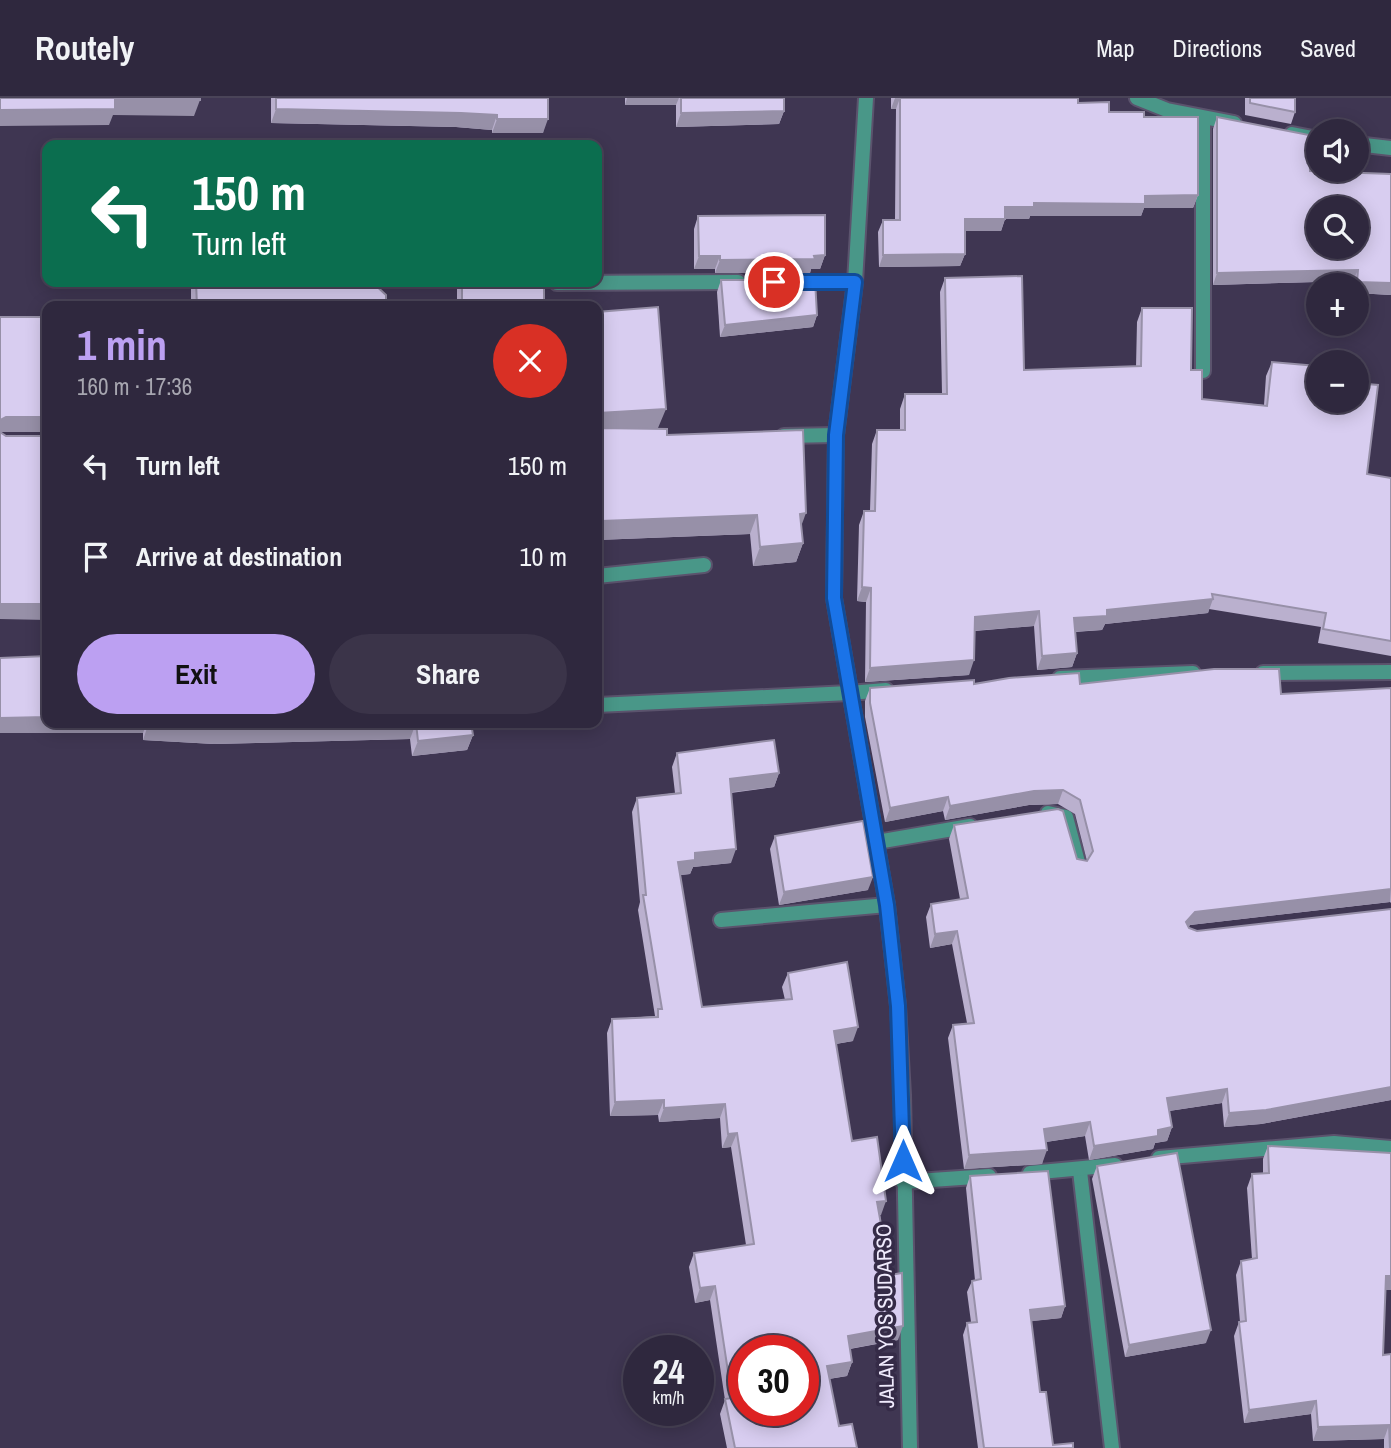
<!DOCTYPE html>
<meta charset="utf-8">
<style>
:root{--surface:#2f283e;--page:#3b3449;--text:#f1f3f6;--muted:#a7a6b0;--line:#4a4458;--accent:#bca0f2}
body{margin:0;font-family:"Archivo Narrow",sans-serif;background:var(--page);color:var(--text);height:100vh;display:flex;flex-direction:column;font-size:26px;white-space:nowrap}
*{box-sizing:border-box;margin:0}
p{font-size:23px;color:var(--muted)}
.icon{flex:none;width:38px;height:38px;fill:none;stroke:currentColor;stroke-width:2;stroke-linecap:round;stroke-linejoin:round}
.map{position:relative;flex:1;overflow:hidden}
.sheet{position:absolute;left:42px;top:203px;width:560px;height:427px;display:flex;flex-direction:column;background:var(--surface);border-radius:14px;box-shadow:0 4px 18px #0003,0 0 0 2px var(--line)}
.sheet>*{flex:none}
.hud{position:absolute;left:42px;top:42px;width:560px;height:147px;border-radius:14px;box-shadow:0 4px 18px #0003,0 0 0 2px var(--line);background:#0b6e4f;color:#fff;overflow:hidden}
.fabs{position:absolute;left:1306px;top:21px;display:grid;gap:14px}
.fabs a{display:grid;place-items:center;width:63px;height:63px;border-radius:50%;background:var(--surface);box-shadow:0 4px 18px #0003,0 0 0 2px var(--line);font-size:35px}
.speed{position:absolute;left:623px;top:1237px;display:flex;gap:14px;font-size:35px;font-weight:700;text-align:center}
.speed>*{display:grid;place-content:center;width:91px;height:91px;border-radius:50%;background:var(--surface);box-shadow:0 4px 18px #0003,0 0 0 2px var(--line);line-height:1}
.speed small{font-size:18px;font-weight:400}
.speed .limit{border:10px solid #d22;background:#fff;color:#111}
.pin{position:absolute;display:grid;place-items:center;width:60px;height:60px;color:#fff;margin:-30px;border:4px solid #fff;border-radius:50%;box-shadow:0 2px 7px #0007}
.me{position:absolute;width:77px;margin:-38px;rotate:0deg;stroke-linejoin:round;filter:drop-shadow(0 0 5px #0008)}
.turn{display:flex;align-items:center;gap:24px;height:147px;padding:0 35px;font-size:32px}
.turn .icon{width:91px;height:91px;stroke-width:2.5}
.turn b{display:block;font-size:49px;line-height:60px}
.round{display:grid;place-items:center;flex:none;width:74px;height:74px;border-radius:37px;background:var(--page)}
.headline{display:flex;align-items:center;justify-content:space-between;height:119px;padding:0 35px}
h1{font-size:42px;font-weight:800;line-height:52px;color:var(--accent)}
.primary-button{display:flex;gap:14px;margin-top:auto;padding:14px 35px}
.primary-button a{flex:1;height:80px;border-radius:42px;background:var(--accent);color:#111;font-size:28px;font-weight:800;line-height:80px;text-align:center}
.primary-button a+a{background:var(--page);color:var(--text)}
ul{padding:0;list-style:none}
li{display:flex;align-items:center;gap:21px;height:91px;padding:0 35px}
li div{flex:1}
li b{display:block;font-size:26px}
li em{font-style:normal}
header{display:flex;align-items:center;gap:42px;box-sizing:border-box;height:98px;padding:0 35px;background:var(--surface);border-bottom:2px solid var(--line)}
header strong{font-size:33px}
nav{display:flex;gap:38px;margin-inline-start:auto;font-size:24px}
.map>svg:first-child{display:block}
.lines{fill:none;stroke-linecap:round;stroke-linejoin:round}
.service-casing{stroke:#5b536d;stroke-width:18}
.minor-casing{stroke:#5b536d;stroke-width:18}
.service{stroke:#499788;stroke-width:14}
.minor{stroke:#499788;stroke-width:14}
.wall{fill:#bab0ce}
.shaded-wall{fill:#9790a8}
.building{fill:#d8cdf0;stroke:#9790a8;stroke-width:2;fill-rule:evenodd}
.route-casing{stroke:#114b97;stroke-width:18}
.route{stroke:#1a73e8;stroke-width:12}
.labels{text-anchor:middle;dominant-baseline:central;stroke-width:7;stroke-linejoin:round;paint-order:stroke}
.street-label{font-size:21px;fill:#f0ebfd;stroke:#352b47}
</style>
<header>
<strong>Routely</strong>
<nav><a>Map</a><a>Directions</a><a>Saved</a></nav>
</header>
<div class="map">
<svg width="1391" height="1350" viewBox="0 0 1391 1350">
<rect width="100%" height="100%" fill="#3f3652"/>
<g class="lines">
<defs>
<g id="service">
<polyline points="797,184 855,184"/>
<polyline points="557,185 738,184"/>
<polyline points="597,478 704,467"/>
<polyline points="597,607 849,595"/>
</g>
<g id="minor">
<polyline points="866,0 855,184 836,337 834,500 887,807 898,908 903,997 910,1350"/>
<polyline points="1137,0 1167,12 1234,25"/>
<polyline points="1203,20 1203,273"/>
<polyline points="1292,36 1318,41"/>
<polyline points="1356,46 1391,50"/>
<polyline points="784,338 836,337"/>
<polyline points="1263,575 1391,574"/>
<polyline points="1060,580 1193,575"/>
<polyline points="849,595 886,592"/>
<polyline points="1048,715 1066,719 1079,768"/>
<polyline points="877,744 970,728"/>
<polyline points="721,822 887,807"/>
<polyline points="1159,1060 1334,1045 1391,1050"/>
<polyline points="1080,1073 1112,1350"/>
<polyline points="1030,1075 1115,1067"/>
<polyline points="903,1084 989,1078"/>
</g>
</defs>
<use href="#service" class="service-casing"/>
<use href="#minor" class="minor-casing"/>
<use href="#service" class="service"/>
<use href="#minor" class="minor"/>
</g>
<g class="wall">
<polygon points="271,0 548,0 543,35 492,35 492,32 456,29 271,25"/>
<polygon points="625,0 784,0 784,13 779,26 676,29 676,7 625,7"/>
<polygon points="891,0 1078,0 1078,5 1109,14 1144,19 1198,97 1193,110 1144,110 1141,118 1030,118 1029,121 1005,121 1001,133 965,133 965,156 960,168 879,169 878,134 883,122 895,122 896,11 891,11"/>
<polygon points="1245,0 1295,0 1295,14 1291,26 1245,17"/>
<polygon points="1217,19 1310,73 1391,197 1356,195 1356,187 1353,187 1353,183 1213,187 1213,31"/>
<polygon points="698,118 825,157 820,171 811,171 810,175 715,175 715,171 694,171 694,131"/>
<polygon points="945,180 1024,272 1136,269 1137,224 1142,210 1191,272 1202,301 1264,307 1266,278 1272,264 1316,280 1367,376 1391,380 1391,558 1318,545 1321,529 1209,511 1208,515 1105,526 1102,532 1075,534 1077,555 1072,569 1037,572 1034,528 975,533 969,577 865,584 866,504 857,503 859,427 864,413 870,413 872,346 877,332 900,332 900,311 905,296 942,296 940,194"/>
<polygon points="721,182 817,217 813,229 720,239 717,194"/>
<polygon points="191,184 372,184 386,208 191,208"/>
<rect x="457" y="184" width="87" height="24"/>
<polygon points="597,214 658,330 801,429 803,445 796,464 753,468 750,436 597,442"/>
<polygon points="974,586 1080,586 1281,596 1391,590 1391,805 1390,804 1190,827 1188,829 1197,833 1391,811 1391,1002 1261,1026 1224,1029 1222,1005 1169,1013 1172,1029 1167,1043 1155,1045 1153,1051 1089,1062 1085,1038 1046,1044 1042,1066 964,1071 948,940 953,927 967,925 952,846 930,850 926,819 931,806 960,801 949,741 954,727 1087,763 1075,716 1058,706 1029,707 945,722 943,713 885,724 865,619 865,603 870,590"/>
<polygon points="47,625 471,625 473,637 467,652 412,658 410,641 214,646 143,642 143,635 10,635"/>
<polygon points="677,655 779,675 774,689 731,695 731,765 693,769 690,776 680,777 702,909 785,902 782,889 788,875 853,943 836,946 852,1043 881,1117 880,1117 898,1242 850,1251 852,1264 847,1278 829,1281 839,1328 857,1350 727,1350 720,1316 725,1302 710,1202 695,1205 689,1169 694,1155 746,1147 731,1049 722,1050 720,1020 659,1024 658,1017 610,1018 607,935 612,921 655,918 638,812 640,804 632,714 637,700 675,695 672,669"/>
<polygon points="775,738 868,792 779,807 770,751"/>
<polygon points="1268,1048 1391,1055 1391,1192 1385,1192 1383,1257 1391,1350 1384,1350 1384,1341 1313,1343 1311,1316 1244,1325 1234,1238 1239,1224 1240,1224 1236,1177 1241,1163 1252,1161 1247,1090 1252,1076 1263,1075 1263,1061"/>
<polygon points="1097,1068 1206,1245 1125,1259 1092,1081"/>
<polygon points="970,1078 1065,1208 1061,1220 1031,1223 1040,1294 1053,1347 1073,1350 978,1350 963,1237 967,1225 971,1224 967,1194 972,1183 975,1182 966,1090"/>
</g>
<g class="shaded-wall">
<polygon points="627,0 679,0 676,7 625,7"/>
<polygon points="895,0 900,0 896,11 891,11"/>
<polygon points="115,2 200,2 194,18 113,17 109,27 0,28 0,12"/>
<polygon points="276,11 461,15 497,17 492,32 456,29 271,25"/>
<polygon points="784,13 779,26 676,29 681,15"/>
<polygon points="497,21 548,21 543,35 492,35"/>
<polygon points="1198,97 1193,110 1144,110 1141,118 1030,118 1029,121 1005,121 1001,133 961,133 965,121 1005,109 1034,105 1145,98"/>
<polygon points="965,156 960,168 879,169 883,157"/>
<polygon points="825,157 820,171 811,171 810,175 715,175 720,162"/>
<polygon points="699,158 720,158 715,171 694,171"/>
<polygon points="1358,172 1353,183 1213,187 1217,175"/>
<polygon points="1357,184 1391,185 1391,197 1356,195 1356,187"/>
<polygon points="817,217 813,229 720,239 725,227"/>
<polygon points="666,311 658,330 598,330 597,333 597,317 598,315"/>
<polygon points="6,319 47,319 47,334 0,334 0,322"/>
<polygon points="806,415 799,434 800,416"/>
<polygon points="757,417 750,436 597,442 597,436 601,423"/>
<polygon points="803,445 796,464 753,468 760,449"/>
<polygon points="862,489 871,490 866,504 857,503"/>
<polygon points="1213,501 1208,515 1105,526 1102,532 1069,534 1074,520 1107,512"/>
<polygon points="0,506 47,506 47,522 0,521"/>
<polygon points="1039,513 1034,528 970,533 975,519"/>
<polygon points="1077,555 1072,569 1037,572 1042,558"/>
<polygon points="974,562 969,577 865,584 870,570"/>
<polygon points="47,619 47,625 147,625 143,635 0,635 0,620"/>
<polygon points="416,625 410,641 214,646 143,642 148,627"/>
<polygon points="473,637 467,652 412,658 418,643"/>
<polygon points="779,675 774,689 725,695 730,681"/>
<polygon points="1063,692 1058,706 1029,707 945,722 950,708 1034,693"/>
<polygon points="948,699 943,713 885,724 890,710"/>
<polygon points="736,751 731,765 693,769 690,776 672,778 678,764 695,755"/>
<polygon points="873,779 868,792 779,807 784,794"/>
<polygon points="1391,791 1390,804 1190,827 1181,837 1186,824 1195,814"/>
<polygon points="957,833 952,846 930,850 935,836"/>
<polygon points="858,929 853,943 829,947 834,933"/>
<polygon points="1391,989 1391,1002 1261,1026 1224,1029 1229,1015"/>
<polygon points="1227,991 1222,1005 1162,1014 1167,1000"/>
<polygon points="664,1002 658,1017 610,1018 615,1004"/>
<polygon points="725,1006 720,1020 659,1024 664,1010"/>
<polygon points="1090,1024 1085,1038 1039,1045 1044,1031"/>
<polygon points="1172,1029 1167,1043 1155,1045 1153,1051 1089,1062 1094,1048"/>
<polygon points="737,1035 731,1049 722,1050 728,1036"/>
<polygon points="1047,1052 1042,1066 964,1071 969,1057"/>
<polygon points="886,1103 881,1117 872,1118 877,1104"/>
<polygon points="1386,1178 1391,1178 1391,1192 1381,1192"/>
<polygon points="715,1188 710,1202 695,1205 700,1190"/>
<polygon points="1065,1208 1061,1220 1025,1224 1030,1212"/>
<polygon points="903,1228 898,1242 843,1252 848,1238"/>
<polygon points="1211,1232 1206,1245 1125,1259 1129,1247"/>
<polygon points="852,1264 847,1278 822,1282 827,1268"/>
<polygon points="1316,1303 1311,1316 1244,1325 1249,1312"/>
<polygon points="1389,1327 1384,1341 1313,1343 1318,1329"/>
</g>
<g class="building">
<polygon points="0,0 200,0 200,2 115,2 115,11 0,12"/>
<polygon points="276,0 548,0 548,21 497,21 497,17 461,15 276,11"/>
<polygon points="681,0 784,0 784,13 681,15"/>
<polygon points="900,0 1078,0 1078,5 1109,4 1109,14 1144,14 1144,19 1198,19 1198,97 1145,98 1145,106 1034,105 1034,109 1005,109 1005,121 965,121 965,156 883,157 883,122 900,122"/>
<polygon points="1250,0 1295,0 1295,14 1250,5"/>
<path d="M1217 19 1309 37 1310 73 1391 76V185L1357 184 1358 172 1217 175ZM1318 110H1356V149H1318Z"/>
<polygon points="825,117 825,157 814,158 815,161 720,162 720,158 699,158 698,118"/>
<polygon points="1022,178 1024,272 1141,268 1142,210 1192,210 1191,272 1202,272 1202,301 1267,308 1272,264 1317,268 1316,280 1318,281 1318,303 1356,303 1356,285 1378,287 1367,376 1391,380 1391,543 1323,531 1326,515 1212,496 1213,501 1107,512 1107,518 1074,520 1077,555 1042,558 1039,513 975,519 974,562 870,570 871,490 862,489 864,413 875,413 877,332 905,332 905,296 947,296 945,180"/>
<polygon points="721,182 815,182 817,217 725,227"/>
<polygon points="196,184 372,184 386,197 386,208 197,208"/>
<rect x="462" y="184" width="82" height="24"/>
<polygon points="658,209 666,311 598,315 597,306 597,214"/>
<polygon points="0,219 47,219 47,319 6,319 0,322"/>
<polygon points="598,330 667,331 667,337 803,332 806,415 800,416 803,445 760,449 757,417 601,423"/>
<polygon points="0,334 6,338 47,338 47,506 0,506"/>
<polygon points="47,558 47,619 0,620 0,560"/>
<polygon points="1214,571 1279,571 1281,596 1391,590 1391,791 1195,814 1186,824 1189,830 1197,833 1391,811 1391,989 1266,1012 1229,1015 1227,991 1167,1000 1172,1029 1158,1032 1158,1038 1094,1048 1090,1024 1044,1031 1047,1052 969,1057 953,927 974,925 957,833 935,836 931,806 968,800 954,727 1058,711 1063,713 1077,761 1087,763 1093,753 1080,702 1063,692 1034,693 950,708 948,699 890,710 870,605 870,590 974,582 974,586 1009,580 1079,575 1080,586"/>
<polygon points="148,625 471,625 473,637 418,643 416,625 220,631 148,627"/>
<path d="M774 642 779 675 730 681 736 751 695 755V762L678 764 702 909 792 901 788 875 847 864 858 929 834 933 852 1043 877 1039 886 1103 877 1104 890 1177 902 1175 903 1228 848 1238 852 1264 827 1268 839 1328 852 1326 857 1350H735L725 1301 732 1300 715 1188 700 1190 694 1155 754 1146 737 1035 728 1036 725 1006 664 1010V1002L615 1004 612 921 658 919V911H662L643 797H646L637 700 681 695 677 655ZM744 1253H803V1312H744Z"/>
<polygon points="863,723 873,779 784,794 775,738"/>
<polygon points="1268,1048 1391,1055 1391,1178 1386,1178 1383,1257 1391,1256 1391,1350 1390,1350 1389,1327 1318,1329 1316,1303 1249,1312 1239,1224 1246,1223 1241,1163 1257,1160 1252,1076 1269,1075"/>
<polygon points="1177,1055 1211,1232 1129,1247 1097,1068"/>
<polygon points="1048,1073 1065,1208 1030,1212 1040,1294 1046,1294 1053,1347 1073,1345 1073,1350 984,1350 967,1225 977,1224 972,1183 981,1181 970,1078"/>
</g>
<g class="lines">
<defs>
<polyline id="route" points="774,184 855,184 836,337 834,500 887,807 898,908 903,1063"/>
</defs>
<use href="#route" class="route-casing"/>
<use href="#route" class="route"/>
</g>
<g class="labels">
<g class="street-label">
<text transform="translate(885 1218) rotate(-91)">JALAN YOS SUDARSO</text>
</g>
</g>
</svg>
<div class="fabs">
<a><svg class="icon" aria-label="sound" viewBox="0 0 24 24"><path d="M4 9h4l5-4v14l-5-4H4zM17 9q2 3 0 6"/></svg></a>
<a><svg class="icon" aria-label="search" viewBox="0 0 24 24"><circle cx="10" cy="10" r="6"/><path d="M15 15l6 6"/></svg></a>
<a>+</a>
<a>−</a>
</div>
<div class="speed"><div>24<small>km/h</small></div><div class="limit">30</div></div>
<div class="pin" style="left:774px;top:184px;background:#d93025"><svg class="icon" aria-label="arrive" viewBox="0 0 24 24"><path d="M6 21V4h12l-3 4 3 4H6"/></svg></div>
<svg class="me" style="left:903px;top:1063px" viewBox="-20 -20 40 40"><path d="M0-17L14 15 0 8-14 15z" fill="#1a73e8" stroke="#fff" stroke-width="4"/></svg>
<div class="hud">
<div class="turn"><svg class="icon" aria-label="left" viewBox="0 0 24 24"><path d="M17 20v-9H6M10 6l-5 5 5 5"/></svg><div><b>150 m</b>Turn left</div></div>
</div>
<section class="sheet">
<div class="headline"><div><h1>1 min</h1><p>160 m · 17:36</p></div><a class="round" style="background:#d93025;color:#fff"><svg class="icon" aria-label="close" viewBox="0 0 24 24"><path d="M6 6l12 12M18 6L6 18"/></svg></a></div>
<ul>
<li><svg class="icon" aria-label="left" viewBox="0 0 24 24"><path d="M17 20v-9H6M10 6l-5 5 5 5"/></svg><div><b>Turn left</b></div><em>150 m</em></li>
<li><svg class="icon" aria-label="arrive" viewBox="0 0 24 24"><path d="M6 21V4h12l-3 4 3 4H6"/></svg><div><b>Arrive at destination</b></div><em>10 m</em></li>
</ul>
<div class="primary-button"><a>Exit</a><a>Share</a></div>
</section>
</div>
